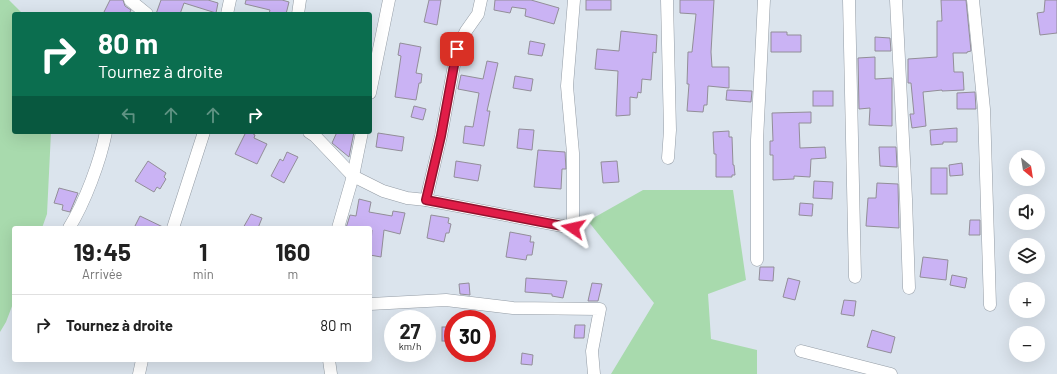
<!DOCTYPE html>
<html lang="fr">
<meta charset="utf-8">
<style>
:root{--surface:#fff;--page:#f6f6f6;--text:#222;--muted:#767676;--line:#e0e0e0}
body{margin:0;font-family:Barlow,sans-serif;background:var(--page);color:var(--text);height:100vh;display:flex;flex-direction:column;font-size:15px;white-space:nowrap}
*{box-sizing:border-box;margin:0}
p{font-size:13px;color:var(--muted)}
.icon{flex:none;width:22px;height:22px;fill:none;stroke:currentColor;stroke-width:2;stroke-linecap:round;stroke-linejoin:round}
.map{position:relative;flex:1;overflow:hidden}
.panel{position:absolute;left:12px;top:226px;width:360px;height:136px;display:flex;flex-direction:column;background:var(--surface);border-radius:4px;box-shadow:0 4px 16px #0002}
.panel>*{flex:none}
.top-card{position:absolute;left:12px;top:12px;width:360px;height:122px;border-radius:4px;box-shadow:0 4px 16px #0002;background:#0b6e4f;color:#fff;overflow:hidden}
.needle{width:26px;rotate:150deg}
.tools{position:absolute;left:1009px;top:150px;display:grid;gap:8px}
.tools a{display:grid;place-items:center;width:36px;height:36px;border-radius:50%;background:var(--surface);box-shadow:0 4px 16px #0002;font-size:20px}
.speed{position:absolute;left:384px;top:310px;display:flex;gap:8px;font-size:20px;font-weight:700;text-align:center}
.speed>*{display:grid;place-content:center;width:52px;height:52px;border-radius:50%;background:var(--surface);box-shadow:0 4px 16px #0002;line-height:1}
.speed small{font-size:10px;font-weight:400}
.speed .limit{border:6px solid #d22;background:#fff;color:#111}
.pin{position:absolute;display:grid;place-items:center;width:34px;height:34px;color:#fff;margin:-17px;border-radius:8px;box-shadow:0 2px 6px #0006}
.me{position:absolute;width:44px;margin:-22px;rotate:281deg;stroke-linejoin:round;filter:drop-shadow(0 0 3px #0008)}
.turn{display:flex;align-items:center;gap:14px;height:84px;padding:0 20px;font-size:18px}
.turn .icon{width:52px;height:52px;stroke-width:2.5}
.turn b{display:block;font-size:28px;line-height:34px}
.lanes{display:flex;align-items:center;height:38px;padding:0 20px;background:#0003;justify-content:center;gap:20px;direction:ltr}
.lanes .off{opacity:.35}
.eta{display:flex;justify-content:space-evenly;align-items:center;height:68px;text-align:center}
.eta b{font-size:24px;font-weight:700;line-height:28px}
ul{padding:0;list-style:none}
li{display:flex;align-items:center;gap:12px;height:60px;padding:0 20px;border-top:1px solid var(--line)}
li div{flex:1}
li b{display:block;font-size:15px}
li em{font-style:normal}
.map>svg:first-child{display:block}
.green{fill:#a8daad}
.building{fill:#cab3f4;stroke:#928e98}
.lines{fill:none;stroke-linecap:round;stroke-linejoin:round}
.street-casing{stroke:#949ca5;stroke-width:13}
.street{stroke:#fff;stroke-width:12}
.route-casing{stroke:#92132f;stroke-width:10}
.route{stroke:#e11d48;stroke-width:7}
</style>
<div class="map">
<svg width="1057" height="374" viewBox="0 0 1057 374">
<rect width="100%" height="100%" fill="#dbe4ed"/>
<g class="green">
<polygon points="0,0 9,0 23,14 14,14 14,132 51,132 47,214 42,228 14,228 14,301 6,322 0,332"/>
<polygon points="643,190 733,190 746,280 708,294 711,339 757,350 757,374 611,374 654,303 588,221"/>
</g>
<g class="building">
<polygon points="110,0 123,0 125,6 131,10 129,14 103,14"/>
<polygon points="161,0 208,0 218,3 216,13 184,3 180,14 156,14"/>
<polygon points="246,0 282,0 289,2 286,14 269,14 270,10 245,4"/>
<polygon points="429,0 441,0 437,25 424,22"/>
<polygon points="495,0 531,0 559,8 554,24 525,16 526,9 512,7 510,13 494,10"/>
<rect x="586" y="0" width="25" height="10"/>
<polygon points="680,0 714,0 711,52 712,67 729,67 729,88 708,86 707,105 704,105 703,112 687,111 689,84 687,84 688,52 692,52 696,14 680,13"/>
<polygon points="941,0 966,0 971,51 967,52 967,53 953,53 954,72 963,72 964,90 942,91 942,90 923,92 926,126 912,128 910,114 914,114 911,83 908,83 908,59 937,57 937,21 942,21"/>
<polygon points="1045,0 1057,0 1057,33 1040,35 1037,13 1044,12"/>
<polygon points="621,31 657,35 656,53 653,52 651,80 642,79 641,93 638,92 637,98 630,97 630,115 616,116 618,71 595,69 597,49 619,51"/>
<polygon points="771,32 787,32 787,35 801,35 801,52 771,52"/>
<polygon points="875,37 890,38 891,51 875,51"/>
<polygon points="530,41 545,44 542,56 528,54"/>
<polygon points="400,43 421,47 416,73 422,74 421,83 419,83 416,100 395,97 401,56 398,55"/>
<polygon points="875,57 875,79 892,78 892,126 869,125 870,108 859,109 858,58"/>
<polygon points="487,61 498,63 487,111 490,111 484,146 463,143 465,126 473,127 479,93 458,89 461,75 483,79"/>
<polygon points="515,76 533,79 531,91 513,88"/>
<polygon points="727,90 752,91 751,102 726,100"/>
<rect x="813" y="91" width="20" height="15"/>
<polygon points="975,92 976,109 957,109 957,93"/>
<polygon points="414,106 426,109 423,120 411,117"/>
<polygon points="811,112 811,123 799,123 800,148 825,147 826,158 811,159 810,177 794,176 794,179 773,180 773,155 770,155 770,141 773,141 772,113"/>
<polygon points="957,128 957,142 943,142 943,144 931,145 930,130"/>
<polygon points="519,129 534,130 532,150 517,148"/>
<polygon points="729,131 729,137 732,137 733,165 734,165 735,175 732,175 732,177 716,177 716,154 714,154 713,132"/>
<polygon points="246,132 250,132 255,135 254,138 267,144 257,164 235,154"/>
<polygon points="337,132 354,132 349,157 332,143"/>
<polygon points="378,133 404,137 402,151 376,147"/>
<polygon points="879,147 896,147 897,167 880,166"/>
<polygon points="538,150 565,152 566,169 562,169 561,189 534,187"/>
<polygon points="287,152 298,157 284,183 271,176 280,159 283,161"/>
<polygon points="148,161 166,173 164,177 166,179 160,189 157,187 154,192 135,181"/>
<polygon points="456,161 481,165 478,181 454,177"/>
<polygon points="617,161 619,182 603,183 601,162"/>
<polygon points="962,163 963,175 950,176 949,165"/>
<rect x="931" y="168" width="16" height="26"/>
<polygon points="814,181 833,182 832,199 813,198"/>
<polygon points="877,183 898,184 899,228 866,226 868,198 876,198"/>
<polygon points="59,188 78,193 70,212 62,210 63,205 54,203"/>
<polygon points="359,199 371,202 369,212 392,216 393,211 405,213 400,234 384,230 381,257 370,255 372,230 370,230 370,228 346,228 350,215 356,216"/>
<polygon points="800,203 813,204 812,216 799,215"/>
<polygon points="251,214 262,218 258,228 243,228"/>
<polygon points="431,215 449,218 448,223 451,224 449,233 446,233 444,242 427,238"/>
<polygon points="140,216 165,228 134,228"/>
<polygon points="970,220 980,220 980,235 969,235"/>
<polygon points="510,232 531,236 530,242 534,242 532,255 527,255 526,260 506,257"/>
<polygon points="923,257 948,260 946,280 920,277"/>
<polygon points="760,267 774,267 773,281 759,280"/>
<polygon points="952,275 967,278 965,288 950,285"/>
<polygon points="526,278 567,281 563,298 552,296 552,294 525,292"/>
<polygon points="788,278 800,281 795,300 783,297"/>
<polygon points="469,283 470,295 460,294 459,284"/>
<polygon points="592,283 602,284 598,301 588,301"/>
<polygon points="844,300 856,301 854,316 841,314"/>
<polygon points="575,325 585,325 584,338 574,338"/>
<rect x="442" y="327" width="11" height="14"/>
<polygon points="872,330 895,337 891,353 867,347"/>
<polygon points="522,353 533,355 532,365 521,364"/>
</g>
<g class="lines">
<defs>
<g id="street">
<polyline points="130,0 147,14"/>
<polyline points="667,0 670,130 668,158"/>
<polyline points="849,0 855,277"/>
<polyline points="896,0 906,199 909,288"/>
<polyline points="973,0 984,109 990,305"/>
<polyline points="227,14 230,0"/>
<polyline points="298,14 300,0"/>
<polyline points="370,93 389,0"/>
<polyline points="309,132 315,136 353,176 383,191 407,198 426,200 573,228 573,153 567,86 574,0"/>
<polyline points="426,200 441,136 457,49 466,31 478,14 481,0"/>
<path d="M69 228C85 202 100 162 106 132"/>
<polyline points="173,228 204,132"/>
<polyline points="338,228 353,176 362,132"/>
<polyline points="757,260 757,140 764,0"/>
<polyline points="370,304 446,300 513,308 600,309 592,351 594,374"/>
<polyline points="801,351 891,374"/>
<polyline points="329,360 331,374"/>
<polyline points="139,374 142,360"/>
</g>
</defs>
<use href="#street" class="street-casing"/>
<use href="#street" class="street"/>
</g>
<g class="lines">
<defs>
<polyline id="route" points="457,49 441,136 426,200 573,228"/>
</defs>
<use href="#route" class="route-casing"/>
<use href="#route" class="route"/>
</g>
</svg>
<div class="tools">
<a><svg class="needle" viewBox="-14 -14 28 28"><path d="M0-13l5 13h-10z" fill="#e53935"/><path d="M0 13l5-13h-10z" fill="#767676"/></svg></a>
<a><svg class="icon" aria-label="sound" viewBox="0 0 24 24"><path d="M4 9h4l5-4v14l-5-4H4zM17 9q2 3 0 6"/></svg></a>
<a><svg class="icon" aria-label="layers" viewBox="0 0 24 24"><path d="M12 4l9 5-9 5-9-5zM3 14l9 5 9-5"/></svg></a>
<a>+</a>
<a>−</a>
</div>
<div class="speed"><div>27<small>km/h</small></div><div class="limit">30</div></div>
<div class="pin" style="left:457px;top:49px;background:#d93025"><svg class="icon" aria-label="arrive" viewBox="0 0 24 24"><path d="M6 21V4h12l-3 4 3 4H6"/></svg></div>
<svg class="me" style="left:573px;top:228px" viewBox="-20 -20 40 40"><path d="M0-17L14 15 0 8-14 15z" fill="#e11d48" stroke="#fff" stroke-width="4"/></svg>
<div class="top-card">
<div class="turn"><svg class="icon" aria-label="right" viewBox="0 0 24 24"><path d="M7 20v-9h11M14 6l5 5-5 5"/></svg><div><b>80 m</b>Tournez à droite</div></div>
<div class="lanes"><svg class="icon off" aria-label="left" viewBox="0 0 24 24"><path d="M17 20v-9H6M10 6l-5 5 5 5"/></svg><svg class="icon off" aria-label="ahead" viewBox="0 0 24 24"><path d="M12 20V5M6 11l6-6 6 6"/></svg><svg class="icon off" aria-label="ahead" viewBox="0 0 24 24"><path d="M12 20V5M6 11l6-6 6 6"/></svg><svg class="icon" aria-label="right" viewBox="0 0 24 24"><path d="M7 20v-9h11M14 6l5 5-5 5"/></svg></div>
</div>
<section class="panel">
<div class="eta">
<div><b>19:45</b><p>Arrivée</p></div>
<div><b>1</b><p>min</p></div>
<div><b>160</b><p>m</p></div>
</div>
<ul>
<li><svg class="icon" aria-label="right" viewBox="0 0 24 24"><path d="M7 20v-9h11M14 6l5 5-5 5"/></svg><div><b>Tournez à droite</b></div><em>80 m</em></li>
</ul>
</section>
</div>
